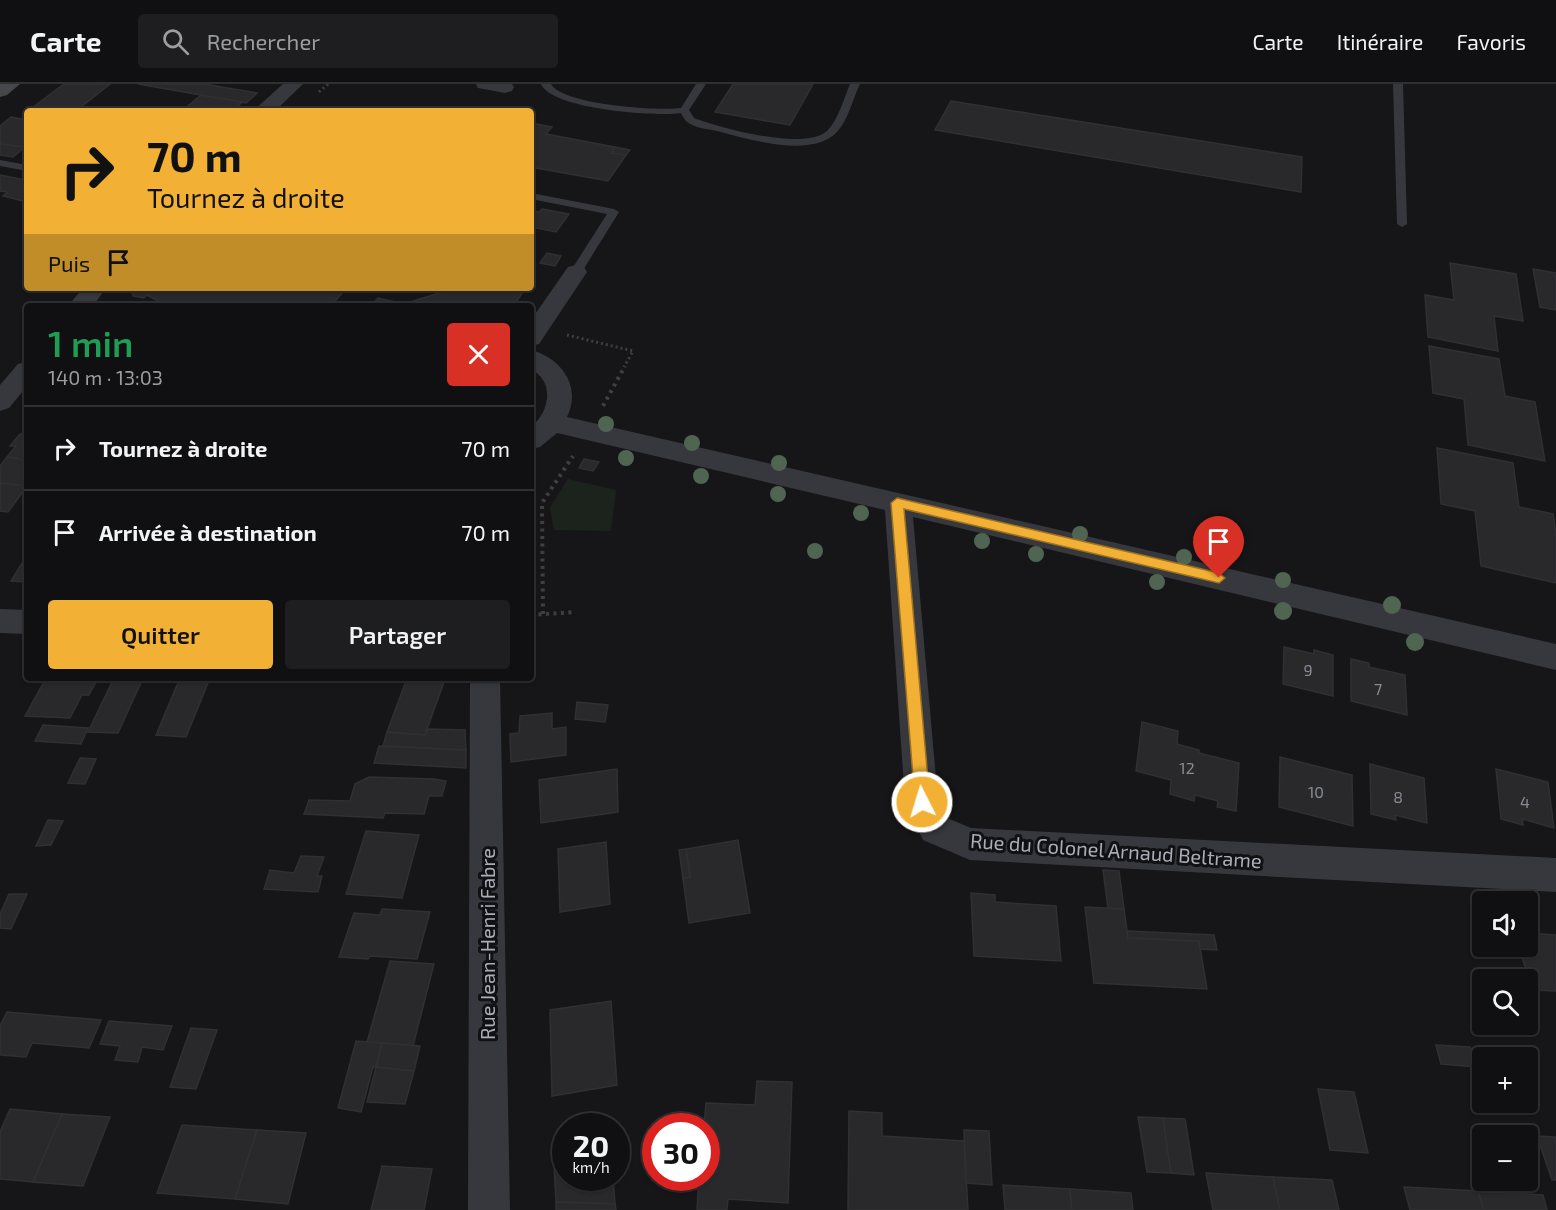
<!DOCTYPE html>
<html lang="fr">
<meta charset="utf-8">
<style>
:root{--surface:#101012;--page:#1e1e20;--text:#f1f3f6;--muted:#9c9d9f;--line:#303032;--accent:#f2b134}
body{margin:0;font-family:"Exo 2",sans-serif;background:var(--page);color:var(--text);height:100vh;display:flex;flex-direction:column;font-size:22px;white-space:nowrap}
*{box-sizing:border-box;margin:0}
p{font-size:20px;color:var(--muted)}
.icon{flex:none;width:33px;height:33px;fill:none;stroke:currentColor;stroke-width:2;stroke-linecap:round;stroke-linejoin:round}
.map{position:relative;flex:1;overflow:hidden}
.drawer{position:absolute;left:24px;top:219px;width:510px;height:378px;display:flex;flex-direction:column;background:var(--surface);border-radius:6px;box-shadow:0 2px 4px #0004,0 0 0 2px var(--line)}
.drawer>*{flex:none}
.top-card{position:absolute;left:24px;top:24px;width:510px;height:183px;border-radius:6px;box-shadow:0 2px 4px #0004,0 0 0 2px var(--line);background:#f2b134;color:#111;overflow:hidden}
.buttons{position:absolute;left:1472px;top:807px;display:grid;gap:12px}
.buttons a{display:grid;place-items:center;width:66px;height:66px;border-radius:6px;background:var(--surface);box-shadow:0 2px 4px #0004,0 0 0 2px var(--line);font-size:30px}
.speed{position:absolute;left:552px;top:1029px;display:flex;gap:12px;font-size:30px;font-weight:700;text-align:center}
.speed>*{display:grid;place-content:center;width:78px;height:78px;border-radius:50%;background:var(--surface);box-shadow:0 2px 4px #0004,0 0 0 2px var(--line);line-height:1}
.speed small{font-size:15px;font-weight:400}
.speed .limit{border:9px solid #d22;background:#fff;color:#111}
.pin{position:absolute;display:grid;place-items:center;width:51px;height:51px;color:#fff;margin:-62px -26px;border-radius:50% 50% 50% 0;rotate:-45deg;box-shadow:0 0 6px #0007}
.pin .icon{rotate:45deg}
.me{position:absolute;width:66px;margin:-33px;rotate:355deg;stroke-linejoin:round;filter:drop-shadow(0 0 4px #0008)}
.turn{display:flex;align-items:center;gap:21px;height:126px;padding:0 24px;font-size:27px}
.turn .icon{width:78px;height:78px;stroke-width:2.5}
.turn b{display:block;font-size:42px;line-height:51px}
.then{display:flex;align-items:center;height:57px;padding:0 24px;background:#0003;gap:12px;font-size:22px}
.round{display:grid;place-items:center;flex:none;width:63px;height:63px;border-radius:6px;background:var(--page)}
.overview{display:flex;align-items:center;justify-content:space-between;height:102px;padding:0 24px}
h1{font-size:36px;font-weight:600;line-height:45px;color:#1e9e55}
.action{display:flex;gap:12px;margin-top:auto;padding:12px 24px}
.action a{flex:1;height:69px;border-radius:6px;background:var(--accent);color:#111;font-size:24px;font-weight:600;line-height:69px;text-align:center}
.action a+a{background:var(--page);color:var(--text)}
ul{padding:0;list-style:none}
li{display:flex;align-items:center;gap:18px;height:84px;padding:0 24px;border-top:2px solid var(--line)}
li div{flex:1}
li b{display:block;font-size:22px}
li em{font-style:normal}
header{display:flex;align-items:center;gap:36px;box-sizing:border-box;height:84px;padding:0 30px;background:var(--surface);border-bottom:2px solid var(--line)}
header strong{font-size:28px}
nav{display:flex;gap:33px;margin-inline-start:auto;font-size:21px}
.search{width:420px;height:54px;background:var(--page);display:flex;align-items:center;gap:15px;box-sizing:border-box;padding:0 21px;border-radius:6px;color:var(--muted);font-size:22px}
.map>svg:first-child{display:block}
.green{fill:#1c231d}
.building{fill:#29292c;stroke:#303034;stroke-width:1.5}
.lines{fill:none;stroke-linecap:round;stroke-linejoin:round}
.path-far1{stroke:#3d3f44;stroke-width:3;stroke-dasharray:2 3;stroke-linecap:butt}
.path{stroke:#3d3f44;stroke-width:4;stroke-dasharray:3 4.5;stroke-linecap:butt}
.lane{fill:#37383d;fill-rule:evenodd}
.street{fill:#37383d;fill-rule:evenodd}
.secondary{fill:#45474d;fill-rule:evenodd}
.tree{fill:#506452}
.route{fill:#f2b134;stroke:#9d7322;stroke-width:1.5}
.labels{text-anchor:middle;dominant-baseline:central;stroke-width:6;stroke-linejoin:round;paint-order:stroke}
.number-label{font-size:16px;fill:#888b94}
.street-label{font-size:20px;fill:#a8adb8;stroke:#111113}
</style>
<header>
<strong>Carte</strong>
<div class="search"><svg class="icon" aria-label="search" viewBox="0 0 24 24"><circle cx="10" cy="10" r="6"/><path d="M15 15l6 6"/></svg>Rechercher</div>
<nav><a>Carte</a><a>Itinéraire</a><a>Favoris</a></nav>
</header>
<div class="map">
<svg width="1556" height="1126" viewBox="0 0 1556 1126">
<rect width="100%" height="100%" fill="#161618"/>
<polygon class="green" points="568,395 616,406 611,447 554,446 550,423"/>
<g class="building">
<polygon points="64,0 110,0 76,27 28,27"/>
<polygon points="138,0 204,0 257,9 246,19"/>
<polygon points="733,0 813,0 790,41 715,28"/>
<polygon points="201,11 242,18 233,27 182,27"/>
<polygon points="951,17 1302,73 1301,108 935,46"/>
<polygon points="11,33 27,36 24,40 27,41 27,62 25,63 0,60 0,42"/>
<polygon points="531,39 552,43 546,50 615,63 611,69 626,71 608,97 531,83"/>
<polygon points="0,60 17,62 25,63 13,73 0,71"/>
<polygon points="615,63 630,66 626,71 611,69"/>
<polygon points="0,91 25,96 27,94 27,118 3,112 8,108 0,107"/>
<polygon points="542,125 569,130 556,148 531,143 531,126 539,128"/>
<polygon points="547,169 561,172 555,182 540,179"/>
<polygon points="1450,179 1516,190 1523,237 1494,232 1498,267 1428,253 1425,211 1454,216"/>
<polygon points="1533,185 1556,189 1556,226 1540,223"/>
<polygon points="131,204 332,204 344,207 331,222 237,222 225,219 222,222 180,222 160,218 147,211 144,214 133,212"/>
<polygon points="526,204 513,222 371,222 378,214 404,220 455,204"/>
<polygon points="1429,262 1499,275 1505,312 1535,318 1545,377 1468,361 1464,315 1433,309"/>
<polygon points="20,350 27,350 27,376 7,373 16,362 10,362"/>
<polygon points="1437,364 1513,379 1519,423 1553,430 1556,449 1556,499 1481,482 1475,427 1441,420"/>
<polygon points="7,373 27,376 27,402 0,399 0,382"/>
<polygon points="584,375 599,378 593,387 579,384"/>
<polygon points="0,399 27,402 8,428 0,427"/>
<polygon points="27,471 27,498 11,497"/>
<polygon points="1284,563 1314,570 1314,566 1333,571 1333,612 1283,600"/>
<polygon points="1351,575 1369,579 1369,583 1405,591 1407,631 1351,617"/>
<polygon points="46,594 50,594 97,596 89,611 82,611 70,634 25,632"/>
<polygon points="114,594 143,594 118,649 88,648"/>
<polygon points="180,594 210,594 186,653 156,651"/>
<polygon points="406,597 444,598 425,651 387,648"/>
<polygon points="577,618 608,621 605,638 575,635"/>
<polygon points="552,629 552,645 566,643 566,671 511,678 510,650 519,649 520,632"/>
<polygon points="1142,638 1178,647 1177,660 1199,666 1199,669 1239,679 1236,727 1217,723 1218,717 1195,711 1194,717 1170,710 1171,696 1136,687"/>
<polygon points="43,641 88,644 81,660 35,657"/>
<polygon points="428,645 465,646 466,666 383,662 387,648 425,651"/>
<polygon points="379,662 466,666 466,684 374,679"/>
<polygon points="1280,673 1352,691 1353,742 1279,723"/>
<polygon points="80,674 96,675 85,700 68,699"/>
<polygon points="1370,680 1424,694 1427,739 1395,731 1396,736 1371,730"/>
<polygon points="617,685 618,728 541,739 539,696"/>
<polygon points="1496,685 1548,698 1554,744 1522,735 1523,741 1501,735"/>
<polygon points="369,693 434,695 446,697 442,712 429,712 424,730 385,729 383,734 304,730 309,716 350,717 355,700"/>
<polygon points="48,736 63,737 51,761 36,762"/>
<polygon points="366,747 419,751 402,814 346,810"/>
<polygon points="738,756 750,829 689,839 683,795 690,793 686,765"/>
<polygon points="606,758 610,820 560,828 558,765"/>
<polygon points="686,765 690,793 683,795 679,766"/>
<polygon points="301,772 324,773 317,792 322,792 318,808 264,805 270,786 294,789"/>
<polygon points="1103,786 1119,787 1124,825 1108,824"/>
<polygon points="971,809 995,811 995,818 1056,822 1061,877 974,872"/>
<polygon points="9,810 27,810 11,845 0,844 0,830"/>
<polygon points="1085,823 1124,825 1128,854 1199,857 1207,905 1094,899"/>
<polygon points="382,825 430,828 417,875 370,872 368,875 339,873 354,829 380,831"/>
<polygon points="1127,847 1214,851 1217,866 1200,865 1199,857 1128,854"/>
<polygon points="1527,849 1556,851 1556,907 1533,906 1518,862 1527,862"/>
<polygon points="390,877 434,880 413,962 367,958"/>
<polygon points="611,917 617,1001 552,1012 550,926"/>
<polygon points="7,928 101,936 89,964 32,959 26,973 0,971 0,942"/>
<polygon points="109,937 172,942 163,966 142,963 138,978 115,976 120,962 100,960"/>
<polygon points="191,944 217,946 196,1005 170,1003"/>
<polygon points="356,957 382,959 376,983 373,983 361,1028 338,1024"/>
<polygon points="382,959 420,962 414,987 376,983"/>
<polygon points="1436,961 1470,963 1476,983 1441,980"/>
<polygon points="376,983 414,987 405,1020 367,1018"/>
<polygon points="757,997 792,998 788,1119 728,1115 727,1126 697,1126 699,1094 706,1094 706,1042 704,1042 706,1019 755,1021"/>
<polygon points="1318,1005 1354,1008 1368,1069 1330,1066"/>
<polygon points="10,1025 62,1030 33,1098 0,1095 0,1048"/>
<polygon points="849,1027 882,1029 882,1052 964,1057 968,1126 848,1126"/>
<polygon points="62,1030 110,1033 83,1102 33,1098"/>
<polygon points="1138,1033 1163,1034 1171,1089 1147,1088"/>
<polygon points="1163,1034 1185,1035 1194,1091 1171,1089"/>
<polygon points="182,1041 257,1046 235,1115 157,1109"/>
<polygon points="257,1046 306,1049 288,1120 235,1115"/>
<polygon points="964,1046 989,1047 992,1101 966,1099"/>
<polygon points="1537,1052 1556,1053 1556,1096 1552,1096"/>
<polygon points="566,1058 566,1094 613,1094 615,1120 556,1118 553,1061"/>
<polygon points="382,1082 432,1085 424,1126 371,1126"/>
<polygon points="1206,1089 1273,1093 1280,1126 1213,1126"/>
<polygon points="1273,1093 1332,1096 1339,1126 1280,1126"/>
<polygon points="1003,1101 1070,1105 1072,1126 1005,1126"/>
<polygon points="1404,1103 1478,1107 1484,1126 1410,1126"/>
<polygon points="1070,1105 1131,1109 1133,1126 1072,1126"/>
<polygon points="1478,1107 1543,1111 1547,1126 1484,1126"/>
<polygon points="556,1118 615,1120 616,1126 556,1126"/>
</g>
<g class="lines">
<g class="path-far1">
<polyline points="319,8 328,0"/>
<polyline points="567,251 633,267 624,283"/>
</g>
<g class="path">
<polyline points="603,322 625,282"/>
<polyline points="543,530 542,419 573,372"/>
<polyline points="531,531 574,528"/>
</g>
<g class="lane">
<path d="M541 0H551C563 21 657 27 681 24L696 0H706L689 26 694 34C720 44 807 68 828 46 839 34 844 14 850 0H860C852 16 847 43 831 53 803 72 748 55 717 47 708 45 693 44 686 37 686 37 681 30 681 29 655 33 551 25 541 0Z"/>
<polygon points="1393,0 1403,0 1407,140 1402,143 1397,140"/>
<polygon points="0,76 27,81 27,87 0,82"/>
<polygon points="531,109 614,125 619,128 580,191 572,191 570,188 607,130 531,115"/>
</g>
<g class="street">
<polygon points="283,0 303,0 275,27 253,27"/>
<polygon points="476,0 512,0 514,3 512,7 505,9 478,4"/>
<polygon points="576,181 584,183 587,188 539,260 531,262 531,236 568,183"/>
<polygon points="83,204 106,204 93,222 68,222"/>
<path d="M531 266C561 274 582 302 567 333L1556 560V586L913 433 938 717 947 734 971 744 1556 774V808L970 776 923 756 905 718 885 426 557 349 540 363 531 365V343C550 328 555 298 531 285Z"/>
<polygon points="27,278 27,302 9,324 0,327 0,301 18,280"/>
<polygon points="0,525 27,526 27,550 0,549"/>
<polygon points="470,594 500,594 510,1126 468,1126"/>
</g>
<polygon class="secondary" points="0,0 20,0 7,11 0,13"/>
</g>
<g class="tree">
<circle cx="606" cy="340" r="8"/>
<circle cx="692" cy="359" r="8"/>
<circle cx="626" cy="374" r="8"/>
<circle cx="779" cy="379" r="8"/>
<circle cx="701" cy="392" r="8"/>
<circle cx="778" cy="410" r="8"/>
<circle cx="861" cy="429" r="8"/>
<circle cx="1080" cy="450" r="8"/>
<circle cx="982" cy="457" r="8"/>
<circle cx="815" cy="467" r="8"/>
<circle cx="1036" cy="470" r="8"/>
<circle cx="1184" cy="473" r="8"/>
<circle cx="1283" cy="496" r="8"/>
<circle cx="1157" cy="498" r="8"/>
<circle cx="1392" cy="521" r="9"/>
<circle cx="1283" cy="527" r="9"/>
<circle cx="1415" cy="558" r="9"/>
</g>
<polygon class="route" points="897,414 1219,489 1225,494 1219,499 904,425 930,718 928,723 922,725 917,723 915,718 891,419"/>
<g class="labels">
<g class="number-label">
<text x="1308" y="585">9</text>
<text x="1378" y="604">7</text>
<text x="1187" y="683">12</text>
<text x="1316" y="707">10</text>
<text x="1398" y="712">8</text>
<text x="1525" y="717">4</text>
</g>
<g class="street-label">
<text transform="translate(1116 766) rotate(4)">Rue du Colonel Arnaud Beltrame</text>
<text transform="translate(487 860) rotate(-90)">Rue Jean-Henri Fabre</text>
</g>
</g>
</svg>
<div class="buttons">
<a><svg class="icon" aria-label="sound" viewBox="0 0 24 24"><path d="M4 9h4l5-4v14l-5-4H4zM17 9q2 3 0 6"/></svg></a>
<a><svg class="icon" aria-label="search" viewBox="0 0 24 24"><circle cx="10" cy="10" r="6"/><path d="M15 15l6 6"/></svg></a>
<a>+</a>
<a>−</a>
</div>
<div class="speed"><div>20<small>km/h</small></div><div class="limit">30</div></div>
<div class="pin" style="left:1219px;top:494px;background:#d93025"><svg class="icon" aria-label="arrive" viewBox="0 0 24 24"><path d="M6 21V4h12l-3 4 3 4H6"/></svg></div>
<svg class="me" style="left:922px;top:718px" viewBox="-20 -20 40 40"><circle r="17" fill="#f2b134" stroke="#fff" stroke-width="3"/><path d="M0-11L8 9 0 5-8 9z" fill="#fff"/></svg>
<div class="top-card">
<div class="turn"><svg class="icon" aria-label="right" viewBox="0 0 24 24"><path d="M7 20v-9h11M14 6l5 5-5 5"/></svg><div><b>70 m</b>Tournez à droite</div></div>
<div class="then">Puis<svg class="icon" aria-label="arrive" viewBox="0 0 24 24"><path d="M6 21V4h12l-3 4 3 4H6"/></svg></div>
</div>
<section class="drawer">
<div class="overview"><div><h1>1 min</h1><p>140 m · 13:03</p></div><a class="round" style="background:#d93025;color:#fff"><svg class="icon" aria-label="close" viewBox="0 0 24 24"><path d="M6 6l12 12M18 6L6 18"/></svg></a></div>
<ul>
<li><svg class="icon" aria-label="right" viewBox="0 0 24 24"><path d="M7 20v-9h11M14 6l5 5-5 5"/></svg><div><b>Tournez à droite</b></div><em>70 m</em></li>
<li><svg class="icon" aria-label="arrive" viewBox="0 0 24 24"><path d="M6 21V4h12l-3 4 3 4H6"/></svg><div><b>Arrivée à destination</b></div><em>70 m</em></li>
</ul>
<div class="action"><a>Quitter</a><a>Partager</a></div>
</section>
</div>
